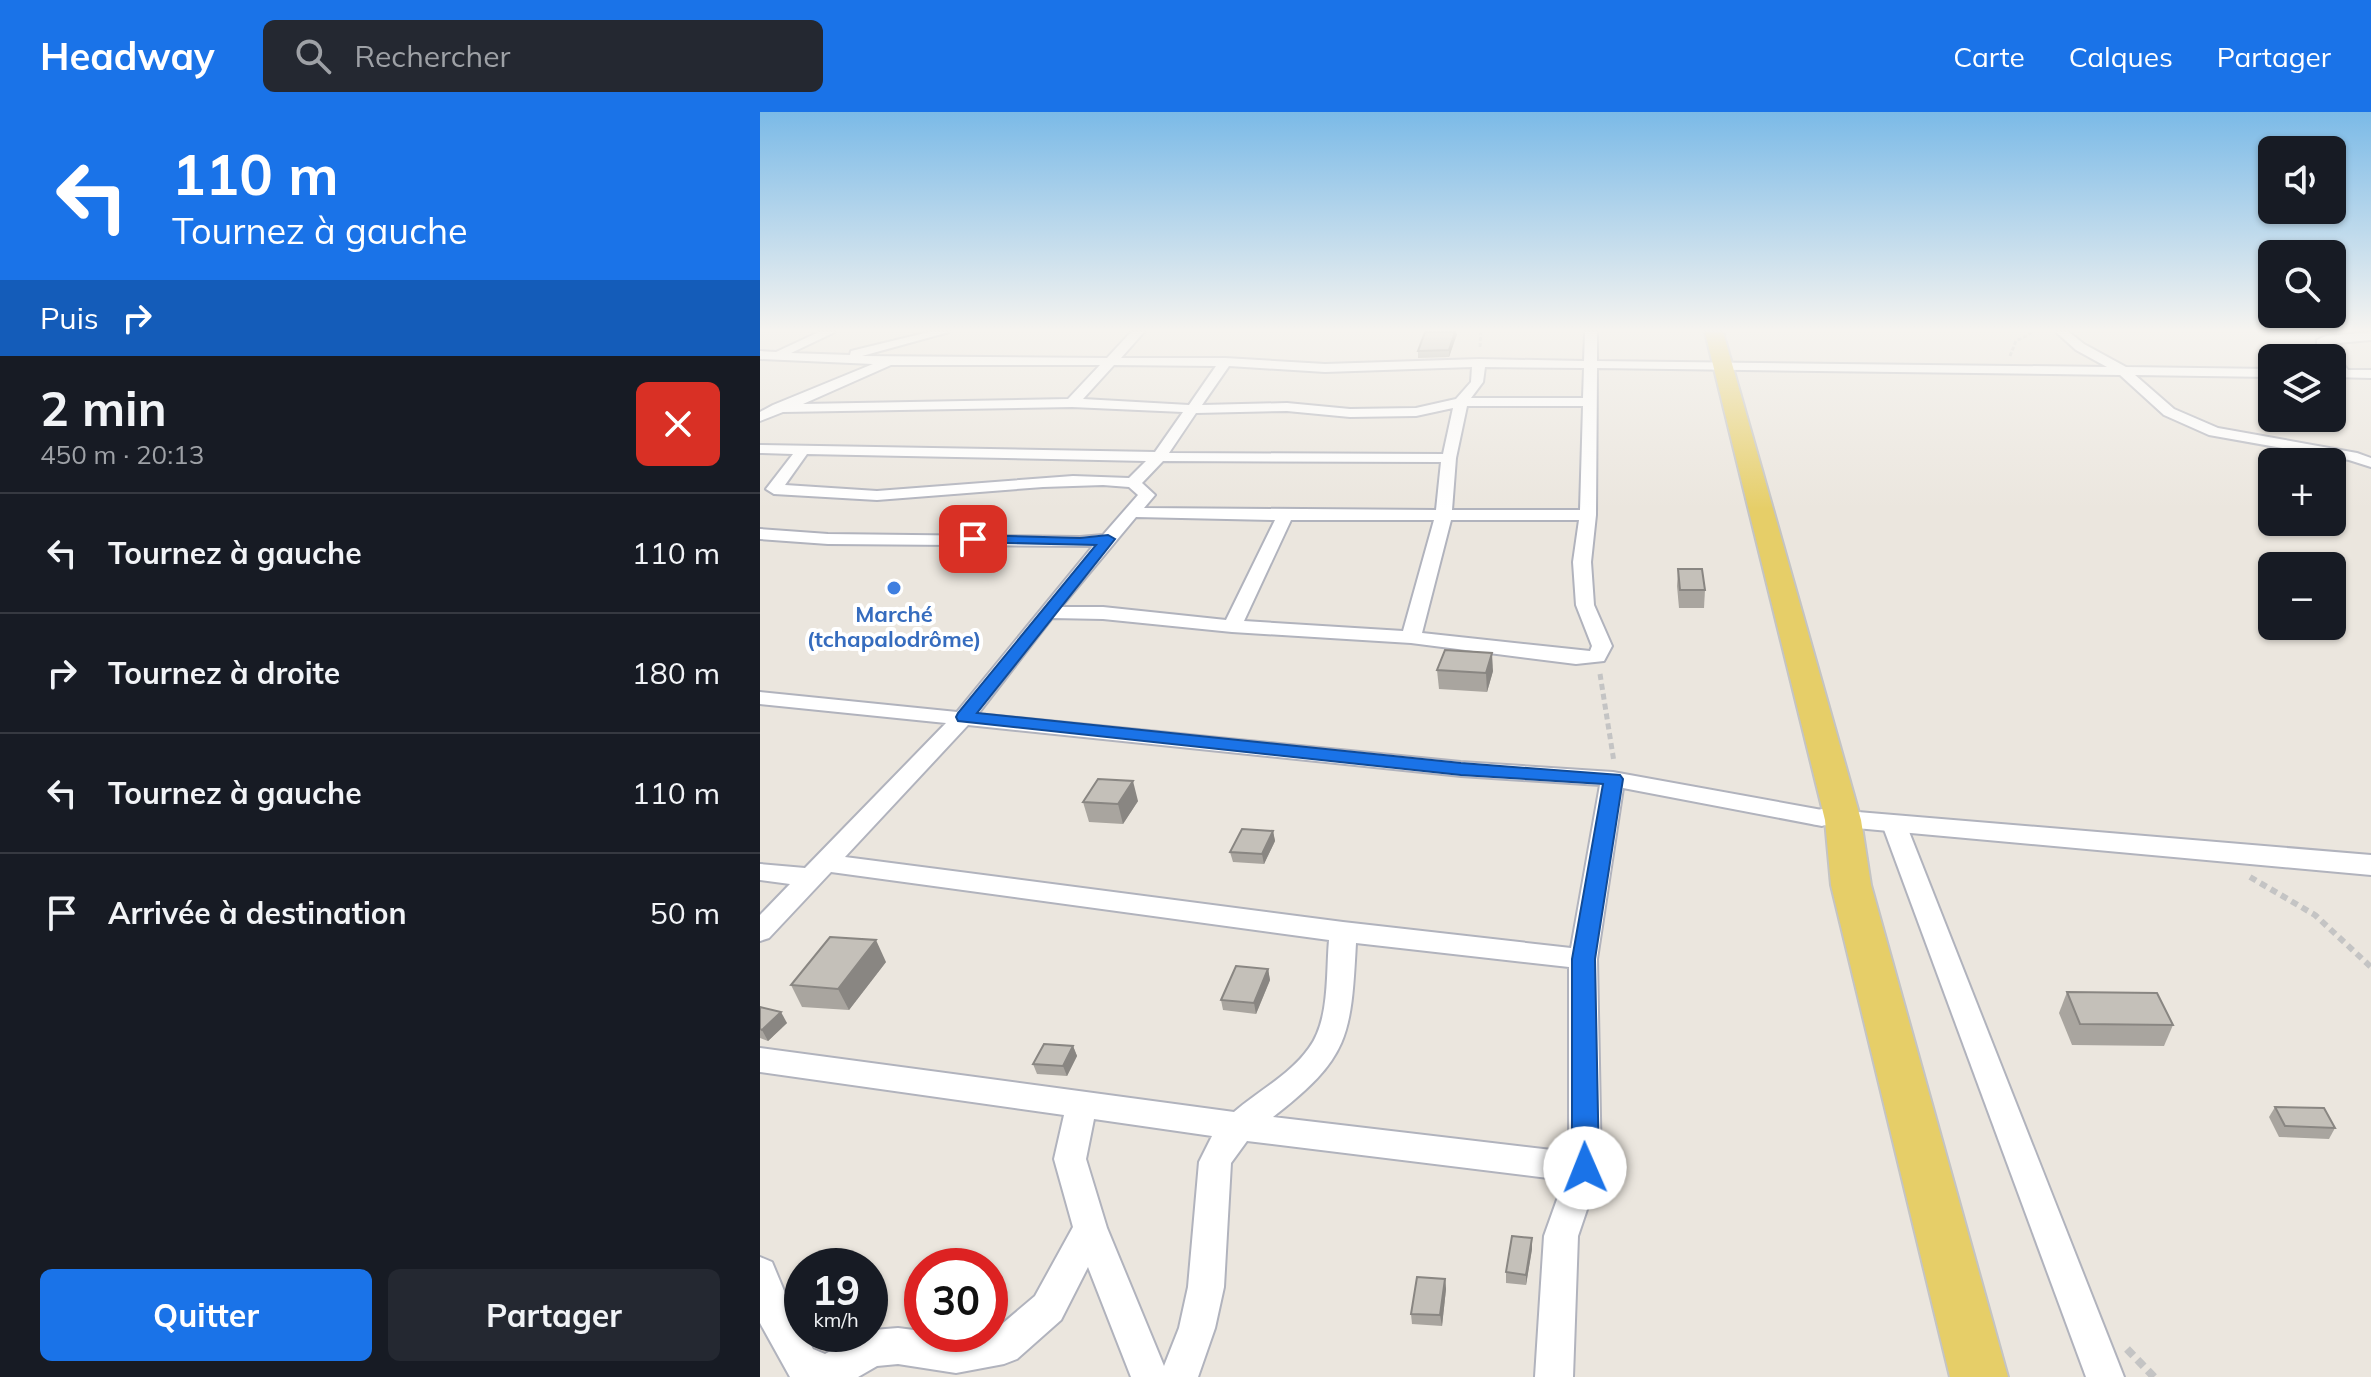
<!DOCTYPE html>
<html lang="fr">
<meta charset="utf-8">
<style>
:root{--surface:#171b24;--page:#242831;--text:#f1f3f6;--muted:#9ea1a6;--line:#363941;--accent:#1a73e8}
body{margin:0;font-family:Mulish,sans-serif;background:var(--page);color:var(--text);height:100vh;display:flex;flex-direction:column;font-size:30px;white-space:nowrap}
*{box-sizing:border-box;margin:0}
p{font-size:26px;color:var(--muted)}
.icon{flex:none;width:44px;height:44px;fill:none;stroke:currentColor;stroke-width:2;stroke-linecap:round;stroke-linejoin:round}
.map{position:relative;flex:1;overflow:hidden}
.side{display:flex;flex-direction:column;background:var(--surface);width:760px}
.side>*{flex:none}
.top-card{background:#1a73e8;color:#fff;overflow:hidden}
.tools{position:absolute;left:1498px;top:24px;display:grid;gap:16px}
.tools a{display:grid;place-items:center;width:88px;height:88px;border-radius:12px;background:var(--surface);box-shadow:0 2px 6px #0004;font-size:40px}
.speed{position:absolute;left:24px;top:1136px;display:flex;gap:16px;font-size:40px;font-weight:700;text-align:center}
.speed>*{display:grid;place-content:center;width:104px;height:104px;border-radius:50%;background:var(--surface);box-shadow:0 2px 6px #0004;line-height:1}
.speed small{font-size:20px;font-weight:400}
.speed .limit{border:12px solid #d22;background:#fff;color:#111}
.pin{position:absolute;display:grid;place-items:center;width:68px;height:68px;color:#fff;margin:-34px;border-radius:16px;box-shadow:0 4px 12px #0006}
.me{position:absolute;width:88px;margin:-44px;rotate:359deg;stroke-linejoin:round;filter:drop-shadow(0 0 6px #0008)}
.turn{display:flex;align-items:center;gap:28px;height:168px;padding:0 40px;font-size:36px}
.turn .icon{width:104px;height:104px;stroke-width:2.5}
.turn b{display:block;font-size:56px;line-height:68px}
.then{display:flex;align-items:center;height:76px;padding:0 40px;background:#0003;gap:16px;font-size:30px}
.round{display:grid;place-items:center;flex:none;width:84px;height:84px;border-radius:12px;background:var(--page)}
.summary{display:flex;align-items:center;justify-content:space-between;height:136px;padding:0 40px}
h1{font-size:48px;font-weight:700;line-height:60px}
.cta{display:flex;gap:16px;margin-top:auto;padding:16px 40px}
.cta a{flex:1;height:92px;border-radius:12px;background:var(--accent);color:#fff;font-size:32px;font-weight:700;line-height:92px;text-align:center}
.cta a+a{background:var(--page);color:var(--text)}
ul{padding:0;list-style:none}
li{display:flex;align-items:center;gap:24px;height:120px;padding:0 40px;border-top:2px solid var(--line)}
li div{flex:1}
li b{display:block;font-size:30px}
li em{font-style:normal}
header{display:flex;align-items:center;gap:48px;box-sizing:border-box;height:112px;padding:0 40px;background:var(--accent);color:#fff}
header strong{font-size:38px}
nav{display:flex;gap:44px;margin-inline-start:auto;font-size:28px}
.search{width:560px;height:72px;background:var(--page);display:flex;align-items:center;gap:20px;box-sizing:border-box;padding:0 28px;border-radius:12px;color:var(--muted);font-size:30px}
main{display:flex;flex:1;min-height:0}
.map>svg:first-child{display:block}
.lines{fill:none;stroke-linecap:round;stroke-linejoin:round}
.minor-casing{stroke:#b1b3bd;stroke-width:4}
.tertiary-casing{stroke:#b1b3bd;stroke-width:4}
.primary-casing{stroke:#c4c4c4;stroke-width:4}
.path-far3{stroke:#c4c4c4;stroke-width:3;stroke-dasharray:4 2;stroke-linecap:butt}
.path-far2{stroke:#c4c4c4;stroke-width:5;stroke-dasharray:6 4;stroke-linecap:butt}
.path-far1{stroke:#c4c4c4;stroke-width:6;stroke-dasharray:7 5;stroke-linecap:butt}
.path{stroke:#c4c4c4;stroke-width:8;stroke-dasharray:9 6;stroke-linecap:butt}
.minor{fill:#fff;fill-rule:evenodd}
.tertiary{fill:#fff;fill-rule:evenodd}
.primary{fill:#e6ce68;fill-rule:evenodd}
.wall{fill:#a9a59f}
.shaded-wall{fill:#898682}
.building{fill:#c4c0b9;stroke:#898682;stroke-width:2}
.route{fill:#1a73e8;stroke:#114b97;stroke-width:2}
.shop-dot{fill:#3f7fe0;stroke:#fff;stroke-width:3}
.labels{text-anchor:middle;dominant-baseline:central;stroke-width:8;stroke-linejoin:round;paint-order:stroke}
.shop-label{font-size:22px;font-weight:bold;fill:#366cbe;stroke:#fff}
</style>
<header>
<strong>Headway</strong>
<div class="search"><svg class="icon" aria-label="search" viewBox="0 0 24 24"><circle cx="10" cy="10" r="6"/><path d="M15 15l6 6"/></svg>Rechercher</div>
<nav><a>Carte</a><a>Calques</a><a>Partager</a></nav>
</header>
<main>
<section class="side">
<div class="top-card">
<div class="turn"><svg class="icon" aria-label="left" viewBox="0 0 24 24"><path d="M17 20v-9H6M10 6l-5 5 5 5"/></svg><div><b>110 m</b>Tournez à gauche</div></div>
<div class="then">Puis<svg class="icon" aria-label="right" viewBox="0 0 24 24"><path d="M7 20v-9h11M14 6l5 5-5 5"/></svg></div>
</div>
<div class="summary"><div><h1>2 min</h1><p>450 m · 20:13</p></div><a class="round" style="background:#d93025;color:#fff"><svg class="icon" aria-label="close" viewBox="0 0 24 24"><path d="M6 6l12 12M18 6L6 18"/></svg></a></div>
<ul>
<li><svg class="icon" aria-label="left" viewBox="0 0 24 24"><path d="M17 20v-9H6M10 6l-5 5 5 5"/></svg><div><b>Tournez à gauche</b></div><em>110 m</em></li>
<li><svg class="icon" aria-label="right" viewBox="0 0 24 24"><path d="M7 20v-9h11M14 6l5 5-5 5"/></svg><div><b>Tournez à droite</b></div><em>180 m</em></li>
<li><svg class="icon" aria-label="left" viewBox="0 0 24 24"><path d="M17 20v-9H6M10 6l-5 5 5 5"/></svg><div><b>Tournez à gauche</b></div><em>110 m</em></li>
<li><svg class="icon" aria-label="arrive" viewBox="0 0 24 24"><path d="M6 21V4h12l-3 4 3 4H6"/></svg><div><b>Arrivée à destination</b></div><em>50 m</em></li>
</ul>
<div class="cta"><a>Quitter</a><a>Partager</a></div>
</section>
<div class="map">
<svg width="1611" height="1265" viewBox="0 0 1611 1265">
<rect width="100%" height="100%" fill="#ebe6de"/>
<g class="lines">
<defs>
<g id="minor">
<path d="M59 220H75L31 241 90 243 91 239 169 220H189L102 244 347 246 371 220H384L361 246H465L565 252 719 247 824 249 825 220H837V249L1347 255 1316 238 1296 220H1309L1324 232 1366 255 1512 257V265L1375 263 1414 297 1458 316 1597 341 1611 346V355L1589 348 1449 323 1404 303 1360 263 837 256 836 403 831 450 834 493 852 534 844 549 816 552 651 531 472 520 343 507 292 506 218 602 701 650 853 660 1062 698 1070 701 1074 706 1070 711 1062 714 863 676 837 847 841 1056 818 1124 813 1265H775L784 1124 804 1068 487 1029 471 1051 464 1175 455 1216 438 1265H371L328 1155 301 1208 257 1247 244 1252 196 1261 138 1252 117 1254 98 1265H30L0 1211V1145L12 1150 42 1222H45L53 1237 65 1242 100 1223 110 1222 113 1218 138 1216 162 1219V1222H230V1218L236 1217 275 1184 313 1115 294 1047 304 1003 0 960V936L474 1000C498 979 530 963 549 936 570 908 566 860 569 828L71 760 9 826 0 829V803L30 772 0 768V752L45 756 186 611 0 592V580L197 600 333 434 68 432 0 427V417L68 422 320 425 343 423 378 383 369 375 343 373 283 375 117 388 14 382 6 377 33 342 0 341V333L395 340 423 300 312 295 23 300 0 309V300L13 293 113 252 0 247V239L16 240ZM131 253H340L308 287 43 292ZM354 253 456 254 429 293 323 287ZM469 254 565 260 712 255 711 270 696 287 656 296 590 297 527 291 442 293ZM725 255 824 256 823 286H711L723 270ZM707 294H823L820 398H692L696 346ZM693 296 683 342 409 341 436 301 527 299 590 305 656 304ZM47 342 386 349 369 366 313 364 117 379 25 373ZM403 349 681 350 676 398 384 396 395 383 382 371ZM376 405 515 408 466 508 343 495H301ZM531 408H674L643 519 484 509ZM691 408H819L813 450 816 493 832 534 830 539 662 521ZM208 613 701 664 840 673 811 836 583 810 85 745ZM596 831 809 855V1040L513 1005C589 946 591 925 596 831ZM334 1007 452 1024 439 1050 428 1175 419 1216 404 1254 347 1116 326 1047Z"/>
<polygon points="1611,220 1611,228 1567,232 1588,258 1611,258 1611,266 1572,265 1572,257 1575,257 1572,246 1565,246 1557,239 1557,228 1566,224"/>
<polygon points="1134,704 1142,707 1146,712 1364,1265 1326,1265 1122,712 1126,707"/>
</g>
<polygon id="tertiary" points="1062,697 1611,743 1611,763 1052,712 1048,706 1052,700"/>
<polygon id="primary" points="945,220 963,220 1101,708 1111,773 1248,1265 1190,1265 1071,773 1065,708"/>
</defs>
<use href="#minor" class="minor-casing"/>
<use href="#tertiary" class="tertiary-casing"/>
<use href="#primary" class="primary-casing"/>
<g class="path-far3">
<polyline points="720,235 721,220"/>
<polyline points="1250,244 1256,229 1273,220"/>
</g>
<polyline class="path-far2" points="840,562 854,650"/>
<polyline class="path-far1" points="1490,765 1555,803 1611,855"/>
<polyline class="path" points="1367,1237 1394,1265"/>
<use href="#minor" class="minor"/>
<use href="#tertiary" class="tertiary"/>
<use href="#primary" class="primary"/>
</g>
<g class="wall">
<polygon points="697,222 689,245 658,246 658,239"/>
<polygon points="918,457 945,478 944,496 919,496 917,474"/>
<polygon points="677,558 733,559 727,580 679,577"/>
<polygon points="378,689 363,712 329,710 323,690"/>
<polygon points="513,719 515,729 504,752 473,750 470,740"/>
<polygon points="126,850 89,898 42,895 31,873"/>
<polygon points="508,857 510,868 496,902 463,898 461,888"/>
<polygon points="1307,880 1413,913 1404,934 1312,933 1299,901"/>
<polygon points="0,895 27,911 8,929 0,926"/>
<polygon points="313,934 317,944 307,964 277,962 273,952"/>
<polygon points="1515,995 1575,1016 1569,1027 1519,1025 1509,1005"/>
<polygon points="772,1126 772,1137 766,1173 746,1171 746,1160"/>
<polygon points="685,1167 686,1177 682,1214 652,1212 651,1202"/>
</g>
<g class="shaded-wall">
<polygon points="695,220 696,220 697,222 689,245 689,238"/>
<polygon points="732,541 733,559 727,580 726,561"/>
<polygon points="373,669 378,689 363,712 358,692"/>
<polygon points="513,719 515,729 504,752 502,742"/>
<polygon points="116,828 126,850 89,898 78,877"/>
<polygon points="508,857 510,868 496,902 494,891"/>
<polygon points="21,900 27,911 8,929 2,918"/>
<polygon points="313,934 317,944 307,964 303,954"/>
<polygon points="772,1126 772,1137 766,1173 766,1163"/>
<polygon points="685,1167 686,1177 682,1214 680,1203"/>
</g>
<g class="building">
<polygon points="665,220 695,220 689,238 658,239"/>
<polygon points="918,457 942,457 945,478 920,478"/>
<polygon points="685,538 732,541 726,561 677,558"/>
<polygon points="338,667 373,669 358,692 323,690"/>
<polygon points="482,717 513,719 502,742 470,740"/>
<polygon points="70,825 116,828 78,877 31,873"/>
<polygon points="476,854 508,857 494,891 461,888"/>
<polygon points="1307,880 1397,881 1413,913 1320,912"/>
<polygon points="0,895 21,900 2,918 0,917"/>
<polygon points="284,932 313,934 303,954 273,952"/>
<polygon points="1515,995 1564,996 1575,1016 1525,1014"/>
<polygon points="752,1124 772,1126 766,1163 746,1160"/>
<polygon points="657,1165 685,1167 680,1203 651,1202"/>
</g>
<linearGradient id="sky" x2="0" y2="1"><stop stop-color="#7bbae7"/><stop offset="0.55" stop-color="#f6f4f0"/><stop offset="1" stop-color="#f6f4f0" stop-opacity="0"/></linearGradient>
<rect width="1611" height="397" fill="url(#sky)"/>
<polygon class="route" points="213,423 320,426 348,423 355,427 217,601 701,651 860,663 863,667 835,847 839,1056 835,1064 825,1068 816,1064 812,1056 812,847 843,672 701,663 198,609 196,605 198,601 336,433 208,430 206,427"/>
<circle class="shop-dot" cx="134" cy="476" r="8"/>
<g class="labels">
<g class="shop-label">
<text x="134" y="502">Marché<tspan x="134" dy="25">(tchapalodrôme)</tspan></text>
</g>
</g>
</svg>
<div class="tools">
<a><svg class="icon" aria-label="sound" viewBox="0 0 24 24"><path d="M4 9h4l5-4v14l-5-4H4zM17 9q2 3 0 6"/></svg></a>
<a><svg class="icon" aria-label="search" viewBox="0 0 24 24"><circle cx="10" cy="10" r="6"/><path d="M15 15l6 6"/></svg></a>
<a><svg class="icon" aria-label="layers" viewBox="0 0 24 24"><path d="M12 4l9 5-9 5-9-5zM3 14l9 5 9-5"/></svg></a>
<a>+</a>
<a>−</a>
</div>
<div class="speed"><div>19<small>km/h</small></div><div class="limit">30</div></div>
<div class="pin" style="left:213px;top:427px;background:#d93025"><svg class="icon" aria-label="arrive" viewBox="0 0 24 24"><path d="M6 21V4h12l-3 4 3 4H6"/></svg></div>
<svg class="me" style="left:825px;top:1056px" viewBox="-20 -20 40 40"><circle r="19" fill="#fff"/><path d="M0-13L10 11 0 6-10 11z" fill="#1a73e8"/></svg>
</div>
</main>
